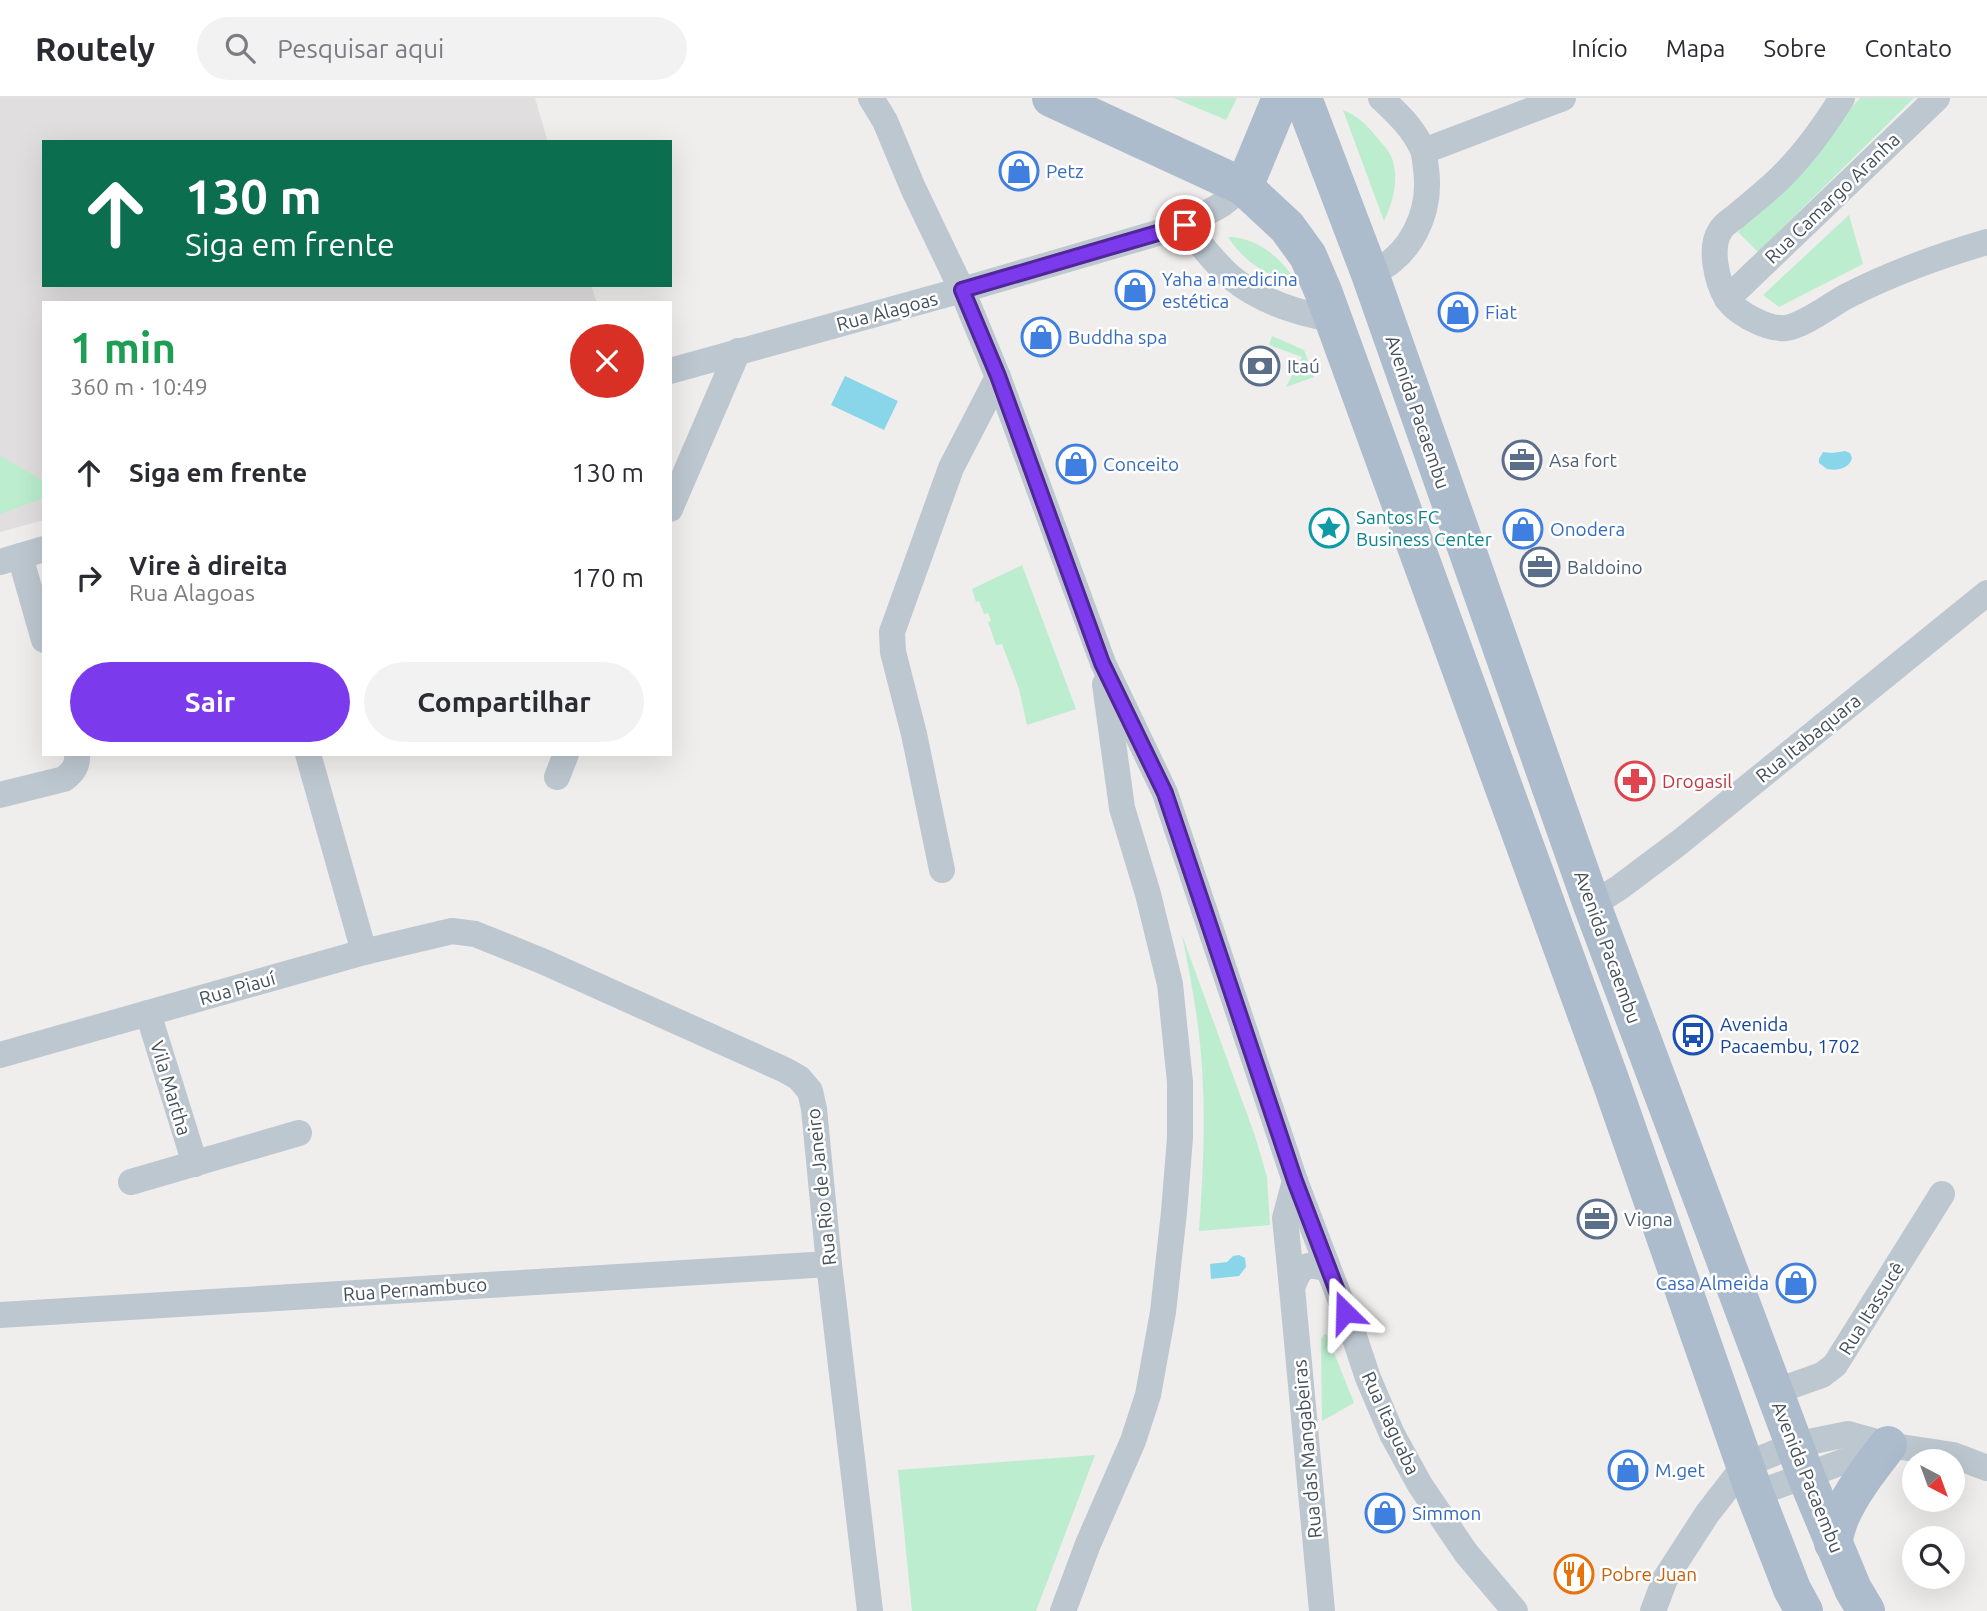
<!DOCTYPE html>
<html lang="pt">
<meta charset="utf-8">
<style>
:root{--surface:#fff;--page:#f2f2f3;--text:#2b2b33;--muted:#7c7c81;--line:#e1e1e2;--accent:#7c3aed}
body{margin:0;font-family:Ubuntu,sans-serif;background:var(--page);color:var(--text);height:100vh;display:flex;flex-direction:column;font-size:26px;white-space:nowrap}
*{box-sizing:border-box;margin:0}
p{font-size:23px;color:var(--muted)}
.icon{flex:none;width:38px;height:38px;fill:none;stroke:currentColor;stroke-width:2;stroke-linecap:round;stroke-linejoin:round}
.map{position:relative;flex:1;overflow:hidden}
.sheet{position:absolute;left:42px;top:203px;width:630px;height:455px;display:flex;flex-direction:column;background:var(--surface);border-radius:0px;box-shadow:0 7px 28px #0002}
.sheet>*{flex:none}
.hud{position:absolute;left:42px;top:42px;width:630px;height:147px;border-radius:0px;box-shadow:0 7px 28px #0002;background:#0b6e4f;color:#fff;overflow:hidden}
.needle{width:46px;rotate:139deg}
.buttons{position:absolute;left:1902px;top:1351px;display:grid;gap:14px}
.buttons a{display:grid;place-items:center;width:63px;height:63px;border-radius:50%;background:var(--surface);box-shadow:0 7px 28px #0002;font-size:35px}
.pin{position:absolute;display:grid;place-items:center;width:60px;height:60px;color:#fff;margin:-30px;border:4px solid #fff;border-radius:50%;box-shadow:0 2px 7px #0007}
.me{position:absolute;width:77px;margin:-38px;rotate:338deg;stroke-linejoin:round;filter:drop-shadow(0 0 5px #0008)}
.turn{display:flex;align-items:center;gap:24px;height:147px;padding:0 28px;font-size:32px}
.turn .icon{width:91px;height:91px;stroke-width:2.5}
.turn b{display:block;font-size:49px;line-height:60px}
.round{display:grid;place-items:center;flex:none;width:74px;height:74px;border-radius:37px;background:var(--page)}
.headline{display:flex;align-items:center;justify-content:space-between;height:119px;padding:0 28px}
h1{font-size:42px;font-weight:700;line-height:52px;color:#1e9e55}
.cta{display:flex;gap:14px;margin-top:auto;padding:14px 28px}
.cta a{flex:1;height:80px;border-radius:42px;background:var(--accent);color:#fff;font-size:28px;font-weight:700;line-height:80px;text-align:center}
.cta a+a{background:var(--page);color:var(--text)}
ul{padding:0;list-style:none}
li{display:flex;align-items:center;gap:21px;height:105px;padding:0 28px}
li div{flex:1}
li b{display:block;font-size:26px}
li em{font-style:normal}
header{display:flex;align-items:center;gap:42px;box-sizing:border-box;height:98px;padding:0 35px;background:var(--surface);border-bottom:2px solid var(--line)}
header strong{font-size:33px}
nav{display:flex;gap:38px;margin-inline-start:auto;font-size:24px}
.search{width:490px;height:63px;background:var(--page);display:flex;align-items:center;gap:18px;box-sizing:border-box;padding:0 24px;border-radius:38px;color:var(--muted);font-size:26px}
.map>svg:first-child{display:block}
.education{fill:#e1dedf}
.green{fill:#bbedce}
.water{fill:#89d6ea}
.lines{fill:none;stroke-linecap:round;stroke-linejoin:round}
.street{stroke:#bdc7cf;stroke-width:26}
.primary{stroke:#adbccc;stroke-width:38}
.route-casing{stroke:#51269a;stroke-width:18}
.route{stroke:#7c3aed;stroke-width:12}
.labels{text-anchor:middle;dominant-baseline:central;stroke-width:5;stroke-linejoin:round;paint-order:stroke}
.shop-label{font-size:19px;fill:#366cbe;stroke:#fff;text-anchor:start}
.street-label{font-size:19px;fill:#45505a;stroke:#fff}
.service-label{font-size:19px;fill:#4e5e75;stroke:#fff;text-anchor:start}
.culture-label{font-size:19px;fill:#0d838f;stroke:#fff;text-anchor:start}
.health-label{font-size:19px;fill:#be3a42;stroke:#fff;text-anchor:start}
.transit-label{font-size:19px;fill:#164399;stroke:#fff;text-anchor:start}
.food-label{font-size:19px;fill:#c56008;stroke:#fff;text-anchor:start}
</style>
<header>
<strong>Routely</strong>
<div class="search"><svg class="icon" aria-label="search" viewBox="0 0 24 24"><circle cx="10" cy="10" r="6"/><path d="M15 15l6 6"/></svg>Pesquisar aqui</div>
<nav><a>Início</a><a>Mapa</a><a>Sobre</a><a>Contato</a></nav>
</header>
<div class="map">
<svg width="1987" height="1513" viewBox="0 0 1987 1513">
<rect width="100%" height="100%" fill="#f0eded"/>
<polygon class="education" points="0,0 535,0 548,44 44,44 44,187 591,187 597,205 44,205 44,422 0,434"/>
<g class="green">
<polygon points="1174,0 1237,0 1226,22"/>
<polygon points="1860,0 1914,0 1758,154 1738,134 1789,81"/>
<path d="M1343 12C1356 17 1366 26 1374 36 1380 43 1387 50 1391 58 1400 78 1393 105 1384 123Z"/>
<polygon points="1849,117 1863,166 1779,209 1763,197"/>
<path d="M1228 139C1258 139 1282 161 1298 186 1268 179 1245 165 1228 139Z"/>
<polygon points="1272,238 1304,252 1314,279 1286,289 1302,259 1269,247"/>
<polygon points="0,358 44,383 44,400 0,416"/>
<polygon points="1022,467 1076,611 1027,627 1019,591 1002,546 996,547 988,524 991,523 988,515 984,516 979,503 976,504 972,491"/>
<path d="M1182 837 1255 1038 1267 1079 1270 1127 1199 1133C1204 1065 1207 996 1198 928 1194 897 1188 867 1182 837Z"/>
<polygon points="1324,1236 1327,1237 1354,1305 1322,1323 1321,1241"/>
<polygon points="1095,1357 1036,1513 912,1513 898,1372"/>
</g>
<g class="water">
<polygon points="845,278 898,303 884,332 831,307"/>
<path d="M1845 353 1850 355 1852 360C1849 371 1837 373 1827 371L1819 365V361L1823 354 1832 355Z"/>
<polygon points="1239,1157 1245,1160 1246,1169 1239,1178 1211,1181 1210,1166 1227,1164 1233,1158"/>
</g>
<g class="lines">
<g class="street">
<polyline points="871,0 885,23 913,90 962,192 998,279 1103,565 1165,695 1295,1083 1353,1235 1368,1280 1392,1336 1420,1387 1466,1455 1515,1513"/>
<path d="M1842 0C1825 27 1806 54 1784 76 1769 92 1751 105 1735 119 1730 123 1723 127 1720 133 1709 150 1717 183 1726 199 1735 215 1768 232 1786 230 1805 227 1830 207 1847 198 1892 175 1939 158 1987 144"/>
<polyline points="1424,53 1563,0"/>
<path d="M1185 127C1200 145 1214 165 1232 180 1260 203 1297 215 1332 221"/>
<path d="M1370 176C1411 159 1432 114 1426 71 1425 64 1425 56 1422 50 1413 30 1397 15 1381 0"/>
<polyline points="1727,201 1937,0"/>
<polyline points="670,273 962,192 1185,127 1221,107 1244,89"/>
<polyline points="670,411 738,253"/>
<polyline points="20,458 44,542"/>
<polyline points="0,464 44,451"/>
<polyline points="308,656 364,854"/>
<polyline points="557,679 566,656"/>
<path d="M0 697 64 681C73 674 78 668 77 656"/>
<polyline points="942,772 914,636 893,554 892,534 951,370 998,279"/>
<polyline points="1592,807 1620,789 1680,744 1987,495"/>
<polyline points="148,915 195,1066"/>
<polyline points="0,957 364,854 452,833 475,836 542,863 785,972 799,980 810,993 814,1011 829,1166 870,1513"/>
<path d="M1295 1083 1285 1120 1292 1190C1300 1168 1305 1164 1328 1171"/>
<polyline points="131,1084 299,1035"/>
<polyline points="1292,1190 1322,1513"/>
<polyline points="0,1217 829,1166"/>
<polyline points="1774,1294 1822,1277 1835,1267 1942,1096"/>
<polyline points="1755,1396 1886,1348"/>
<polyline points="1063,1513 1088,1446 1133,1343 1148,1297 1163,1214 1174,1114 1180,1040 1180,984 1170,886 1148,796 1122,710 1105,586"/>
<polyline points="1653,1513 1665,1481 1707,1416 1745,1367 1794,1347 1848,1336 1888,1347 1953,1357 1987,1370"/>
</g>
<g class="primary">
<polyline points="1051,0 1244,89 1287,129 1308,158 1323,193 1611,984 1755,1396 1792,1491 1804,1513"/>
<polyline points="1303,0 1370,176 1592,807 1806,1378 1853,1491 1866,1513"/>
<polyline points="1244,89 1281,0"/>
<path d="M1833 1445C1835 1436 1837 1427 1841 1418 1852 1393 1871 1369 1888 1347"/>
</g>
</g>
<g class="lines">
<defs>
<polyline id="route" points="1185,127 962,192 998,278 1102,565 1165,695 1295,1083 1345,1214"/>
</defs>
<use href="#route" class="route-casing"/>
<use href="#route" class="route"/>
</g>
<defs>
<symbol id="shop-ring" viewBox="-11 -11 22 22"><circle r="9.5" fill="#fff" stroke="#3f7fe0" stroke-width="1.5"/><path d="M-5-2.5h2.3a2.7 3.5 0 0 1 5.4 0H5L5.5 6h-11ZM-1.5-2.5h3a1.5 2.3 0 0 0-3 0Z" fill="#3f7fe0"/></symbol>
<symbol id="bank-ring" viewBox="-11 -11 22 22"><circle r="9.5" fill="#fff" stroke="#5c6f8a" stroke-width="1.5"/><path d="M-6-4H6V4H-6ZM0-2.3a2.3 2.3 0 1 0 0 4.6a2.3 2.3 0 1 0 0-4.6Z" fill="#5c6f8a"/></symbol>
<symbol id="office-ring" viewBox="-11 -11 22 22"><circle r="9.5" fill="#fff" stroke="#5c6f8a" stroke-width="1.5"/><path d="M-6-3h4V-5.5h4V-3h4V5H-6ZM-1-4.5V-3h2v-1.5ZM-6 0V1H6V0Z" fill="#5c6f8a"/></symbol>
<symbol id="sight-ring" viewBox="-11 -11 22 22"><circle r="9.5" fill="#fff" stroke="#0f9aa8" stroke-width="1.5"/><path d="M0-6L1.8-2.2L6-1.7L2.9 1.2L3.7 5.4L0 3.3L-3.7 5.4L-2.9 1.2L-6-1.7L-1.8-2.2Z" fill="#0f9aa8"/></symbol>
<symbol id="pharmacy-ring" viewBox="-11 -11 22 22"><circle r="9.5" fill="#fff" stroke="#e0444e" stroke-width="1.5"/><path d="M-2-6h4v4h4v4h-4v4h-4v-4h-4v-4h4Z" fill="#e0444e"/></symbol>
<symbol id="bus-ring" viewBox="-11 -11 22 22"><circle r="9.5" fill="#fff" stroke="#1a4fb4" stroke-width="1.5"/><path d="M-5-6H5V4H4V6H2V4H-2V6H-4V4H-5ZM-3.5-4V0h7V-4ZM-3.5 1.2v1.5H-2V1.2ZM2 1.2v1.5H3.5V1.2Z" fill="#1a4fb4"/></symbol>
<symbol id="restaurant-ring" viewBox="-11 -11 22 22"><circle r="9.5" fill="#fff" stroke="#e8710a" stroke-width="1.5"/><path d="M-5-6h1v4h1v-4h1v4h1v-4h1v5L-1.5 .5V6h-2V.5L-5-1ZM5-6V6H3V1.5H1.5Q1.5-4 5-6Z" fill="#e8710a"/></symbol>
</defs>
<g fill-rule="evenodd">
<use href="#shop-ring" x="997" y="51" width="44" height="44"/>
<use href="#shop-ring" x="1113" y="170" width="44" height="44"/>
<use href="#shop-ring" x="1436" y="192" width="44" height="44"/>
<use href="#shop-ring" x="1019" y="217" width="44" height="44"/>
<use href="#bank-ring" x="1238" y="246" width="44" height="44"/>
<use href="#office-ring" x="1500" y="340" width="44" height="44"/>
<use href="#shop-ring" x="1054" y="344" width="44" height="44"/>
<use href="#sight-ring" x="1307" y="408" width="44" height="44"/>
<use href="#shop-ring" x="1501" y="409" width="44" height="44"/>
<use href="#office-ring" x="1518" y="447" width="44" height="44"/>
<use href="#pharmacy-ring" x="1613" y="661" width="44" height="44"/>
<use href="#bus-ring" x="1671" y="915" width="44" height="44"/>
<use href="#office-ring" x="1575" y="1099" width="44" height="44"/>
<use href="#shop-ring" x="1774" y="1163" width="44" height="44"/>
<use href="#shop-ring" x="1606" y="1350" width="44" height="44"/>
<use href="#shop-ring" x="1363" y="1393" width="44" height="44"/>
<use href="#restaurant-ring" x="1552" y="1454" width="44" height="44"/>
</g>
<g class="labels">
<g class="shop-label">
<text x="1046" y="73">Petz</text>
<text x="1162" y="181">Yaha a medicina<tspan x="1162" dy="22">estética</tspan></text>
<text x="1485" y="214">Fiat</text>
<text x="1068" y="239">Buddha spa</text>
<text x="1103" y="366">Conceito</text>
<text x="1550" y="431">Onodera</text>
<text x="1769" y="1185" text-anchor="end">Casa Almeida</text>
<text x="1655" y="1372">M.get</text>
<text x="1412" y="1415">Simmon</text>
</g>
<g class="street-label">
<text transform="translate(1832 100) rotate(-44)">Rua Camargo Aranha</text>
<text transform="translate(887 213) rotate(-15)">Rua Alagoas</text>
<text transform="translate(1418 314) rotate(71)">Avenida Pacaembu</text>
<text transform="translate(1808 640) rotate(-39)">Rua Itabaquara</text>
<text transform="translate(1608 849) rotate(70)">Avenida Pacaembu</text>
<text transform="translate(237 890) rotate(-16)">Rua Piauí</text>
<text transform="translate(171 990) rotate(73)">Vila Martha</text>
<text transform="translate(821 1089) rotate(-96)">Rua Rio de Janeiro</text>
<text transform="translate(415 1191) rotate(-4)">Rua Pernambuco</text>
<text transform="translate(1871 1210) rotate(-58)">Rua Itassucê</text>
<text transform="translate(1391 1325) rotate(65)">Rua Itaguaba</text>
<text transform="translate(1307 1351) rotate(-95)">Rua das Mangabeiras</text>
<text transform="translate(1808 1379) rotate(68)">Avenida Pacaembu</text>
</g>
<g class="service-label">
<text x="1287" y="268">Itaú</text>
<text x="1549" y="362">Asa fort</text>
<text x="1567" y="469">Baldoino</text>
<text x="1624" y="1121">Vigna</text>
</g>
<g class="culture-label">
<text x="1356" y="419">Santos FC<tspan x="1356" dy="22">Business Center</tspan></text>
</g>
<g class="health-label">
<text x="1662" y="683">Drogasil</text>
</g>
<g class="transit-label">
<text x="1720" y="926">Avenida<tspan x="1720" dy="22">Pacaembu, 1702</tspan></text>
</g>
<g class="food-label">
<text x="1601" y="1476">Pobre Juan</text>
</g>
</g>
</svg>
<div class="buttons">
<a><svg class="needle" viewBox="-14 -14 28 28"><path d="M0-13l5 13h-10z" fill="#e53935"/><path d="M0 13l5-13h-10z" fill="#7c7c81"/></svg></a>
<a><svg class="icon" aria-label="search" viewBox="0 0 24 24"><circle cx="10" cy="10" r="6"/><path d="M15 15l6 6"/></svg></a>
</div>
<div class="pin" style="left:1185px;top:127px;background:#d93025"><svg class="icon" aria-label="arrive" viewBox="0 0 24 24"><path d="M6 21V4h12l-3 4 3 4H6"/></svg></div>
<svg class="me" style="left:1345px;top:1214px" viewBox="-20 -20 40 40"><path d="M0-17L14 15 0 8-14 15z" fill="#7c3aed" stroke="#fff" stroke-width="4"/></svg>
<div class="hud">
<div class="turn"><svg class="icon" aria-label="ahead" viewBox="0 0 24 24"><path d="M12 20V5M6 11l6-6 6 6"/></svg><div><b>130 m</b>Siga em frente</div></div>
</div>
<section class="sheet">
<div class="headline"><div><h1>1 min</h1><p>360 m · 10:49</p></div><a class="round" style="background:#d93025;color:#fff"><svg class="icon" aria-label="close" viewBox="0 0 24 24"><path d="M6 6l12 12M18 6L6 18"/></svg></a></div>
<ul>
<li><svg class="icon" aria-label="ahead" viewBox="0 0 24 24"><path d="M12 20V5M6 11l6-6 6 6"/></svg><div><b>Siga em frente</b></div><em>130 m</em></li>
<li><svg class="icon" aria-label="right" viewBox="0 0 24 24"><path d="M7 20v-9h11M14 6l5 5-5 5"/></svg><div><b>Vire à direita</b><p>Rua Alagoas</p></div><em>170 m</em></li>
</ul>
<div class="cta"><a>Sair</a><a>Compartilhar</a></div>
</section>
</div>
